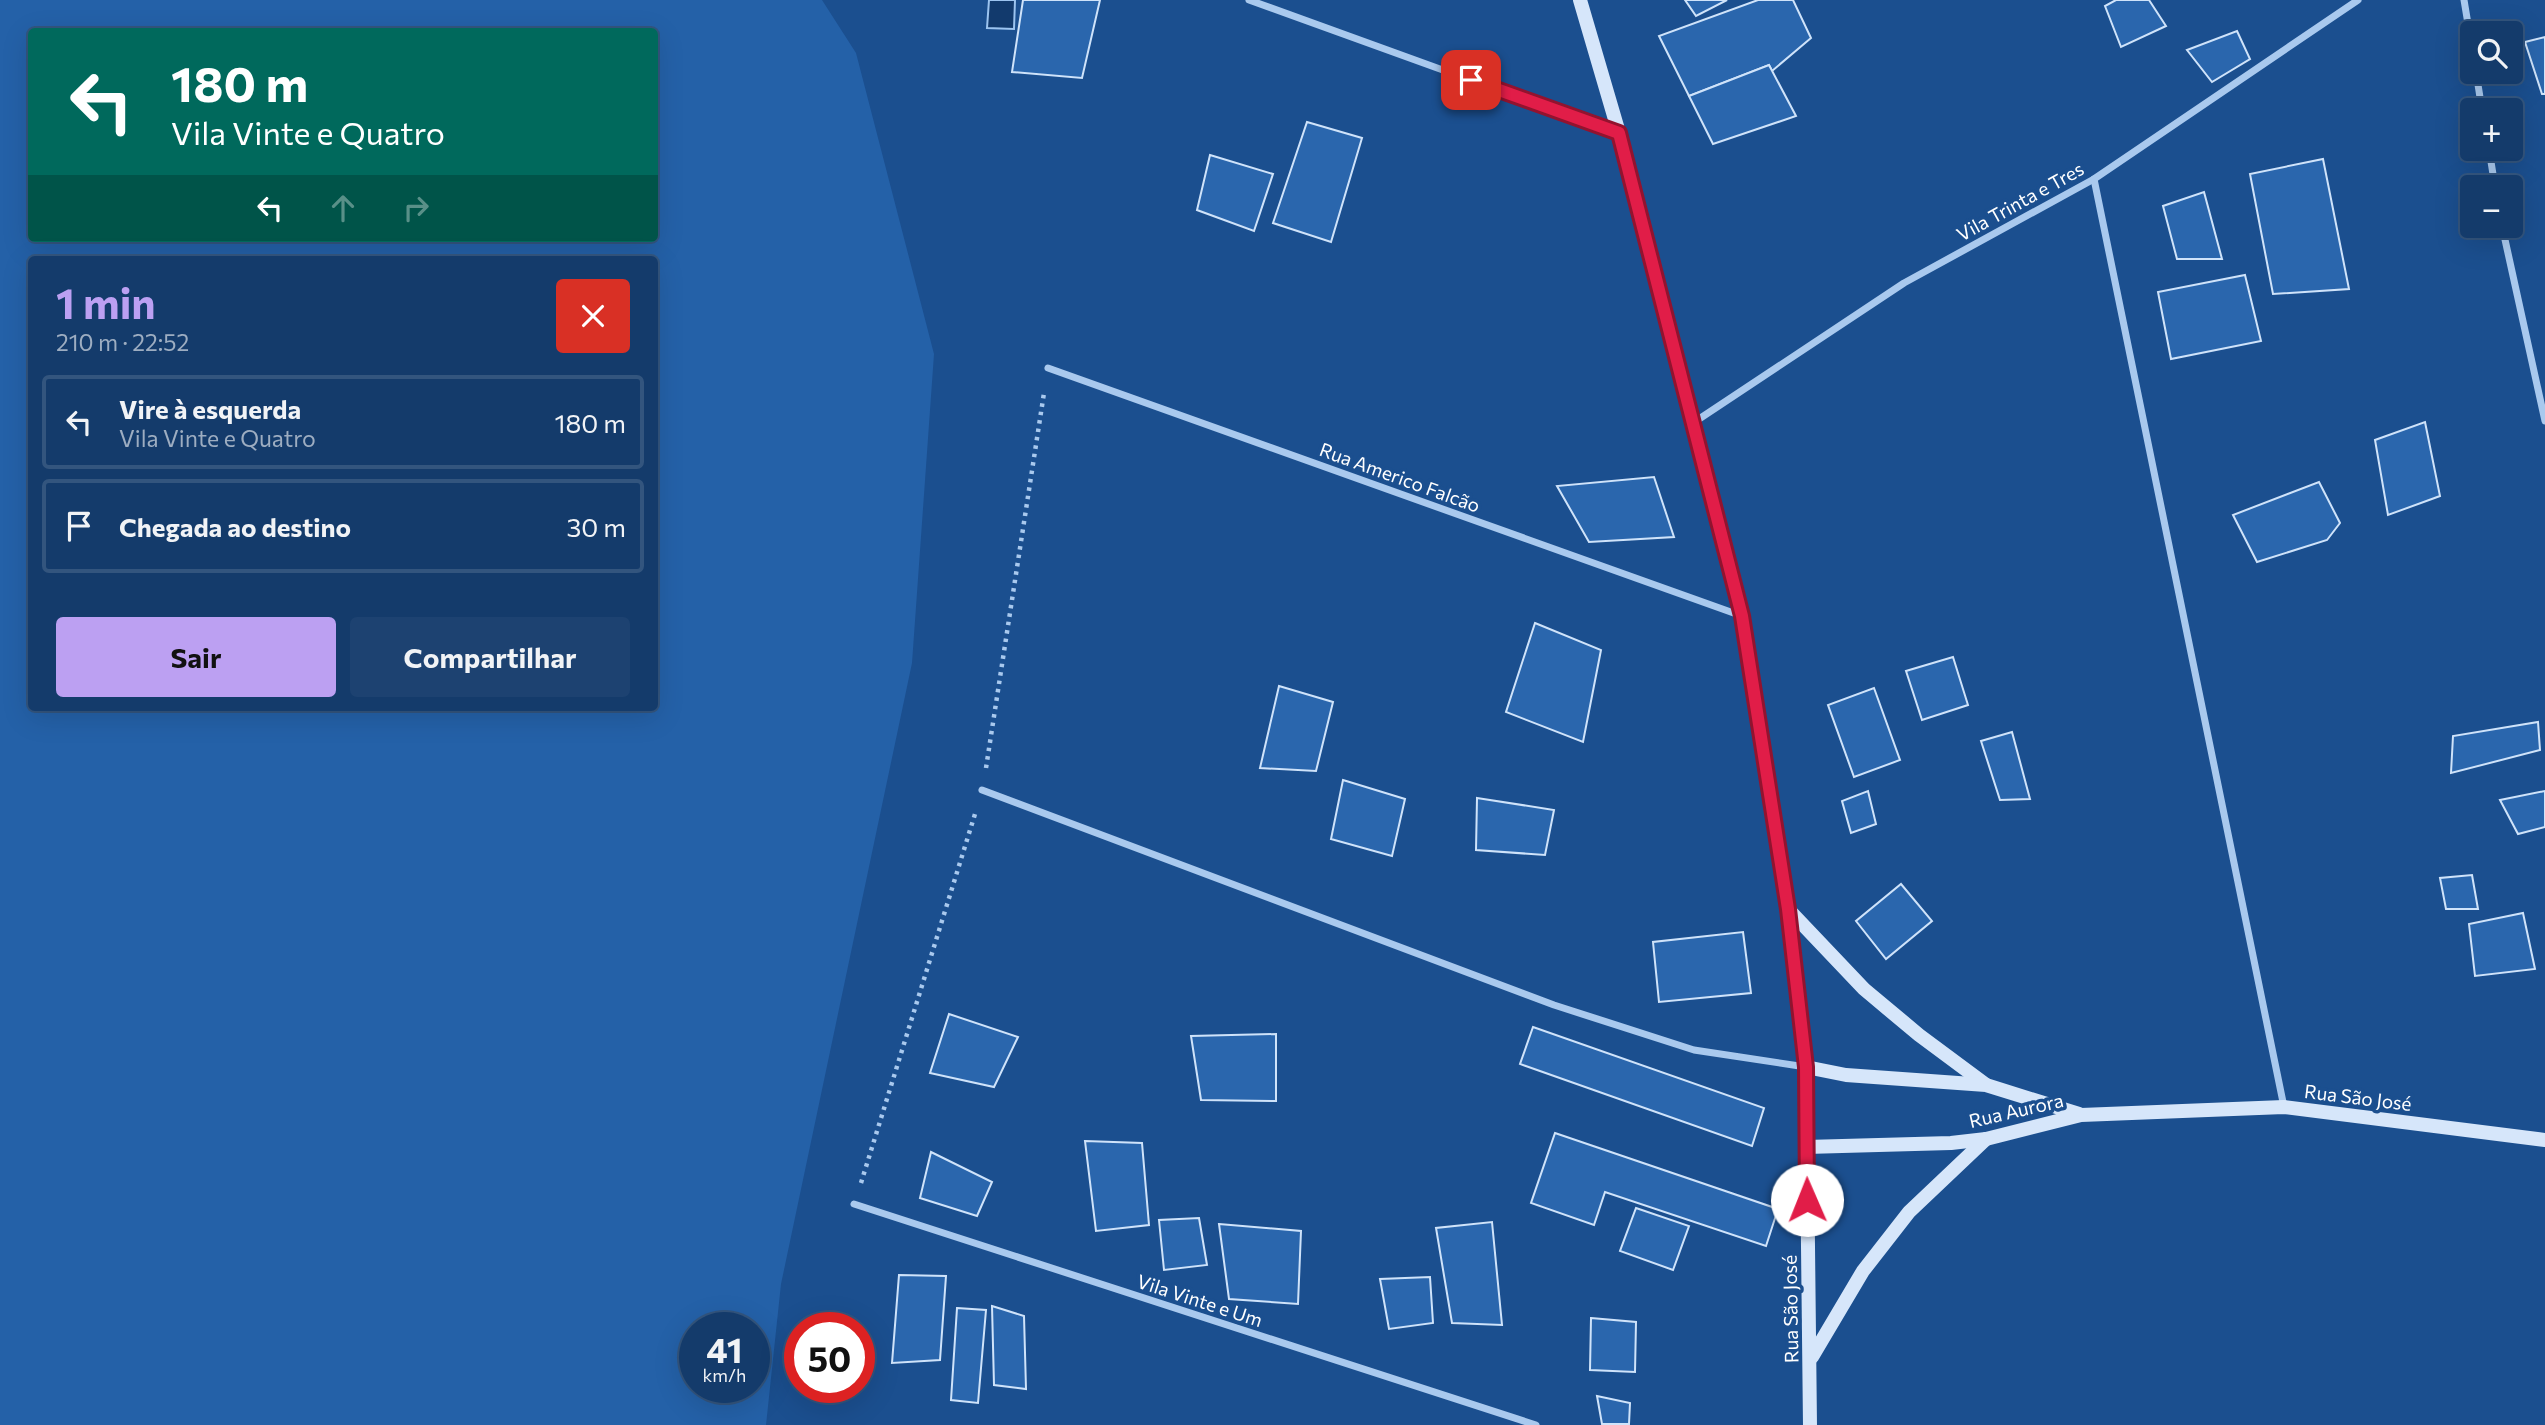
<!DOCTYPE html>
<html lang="pt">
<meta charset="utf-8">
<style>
:root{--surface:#143b6b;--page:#1d4271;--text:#f1f3f6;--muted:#9dadc1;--line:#33557e;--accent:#bca0f2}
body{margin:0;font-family:Commissioner,sans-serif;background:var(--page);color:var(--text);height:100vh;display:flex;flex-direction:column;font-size:26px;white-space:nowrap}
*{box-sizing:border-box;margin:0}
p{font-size:23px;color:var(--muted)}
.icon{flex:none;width:38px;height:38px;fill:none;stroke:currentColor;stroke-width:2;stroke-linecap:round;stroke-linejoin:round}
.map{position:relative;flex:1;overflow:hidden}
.details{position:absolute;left:28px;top:256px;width:630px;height:455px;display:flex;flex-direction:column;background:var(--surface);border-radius:7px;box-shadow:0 7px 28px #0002,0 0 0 2px var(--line)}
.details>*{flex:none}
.banner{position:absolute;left:28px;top:28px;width:630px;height:214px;border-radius:7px;box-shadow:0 7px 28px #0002,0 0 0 2px var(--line);background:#00695c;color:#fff;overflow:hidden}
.tools{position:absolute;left:2460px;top:21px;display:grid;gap:14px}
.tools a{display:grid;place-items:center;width:63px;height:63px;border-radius:7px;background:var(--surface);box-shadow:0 7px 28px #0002,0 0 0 2px var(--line);font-size:35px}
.speed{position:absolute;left:679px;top:1312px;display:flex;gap:14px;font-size:35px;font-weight:700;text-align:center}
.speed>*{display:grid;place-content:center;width:91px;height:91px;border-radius:50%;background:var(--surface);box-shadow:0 7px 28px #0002,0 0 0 2px var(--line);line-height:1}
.speed small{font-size:18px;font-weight:400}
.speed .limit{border:10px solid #d22;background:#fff;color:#111}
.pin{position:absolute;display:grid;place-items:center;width:60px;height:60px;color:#fff;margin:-30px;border-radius:14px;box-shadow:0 4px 10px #0006}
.me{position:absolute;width:77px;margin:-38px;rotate:359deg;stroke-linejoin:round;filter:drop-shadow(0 0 5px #0008)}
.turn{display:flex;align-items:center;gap:24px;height:147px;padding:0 28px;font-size:32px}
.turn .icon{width:91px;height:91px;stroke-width:2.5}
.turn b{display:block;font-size:49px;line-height:60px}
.lanes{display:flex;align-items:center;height:66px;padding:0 28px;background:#0003;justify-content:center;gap:35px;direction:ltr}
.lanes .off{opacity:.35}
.round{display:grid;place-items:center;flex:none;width:74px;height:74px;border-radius:7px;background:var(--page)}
.headline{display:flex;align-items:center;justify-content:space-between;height:119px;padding:0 28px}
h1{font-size:42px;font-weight:700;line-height:52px;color:var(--accent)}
.primary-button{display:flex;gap:14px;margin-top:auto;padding:14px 28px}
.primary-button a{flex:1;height:80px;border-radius:7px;background:var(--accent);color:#111;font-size:28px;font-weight:700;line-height:80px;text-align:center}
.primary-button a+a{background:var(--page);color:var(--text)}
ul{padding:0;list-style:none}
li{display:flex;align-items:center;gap:21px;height:94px;margin:0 14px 10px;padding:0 14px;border:4px solid var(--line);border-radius:7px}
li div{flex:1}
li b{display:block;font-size:26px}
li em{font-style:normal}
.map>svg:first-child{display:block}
.green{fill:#2461a8;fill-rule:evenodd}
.water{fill:#123a6d;stroke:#9cc4f0;stroke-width:2}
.building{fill:#2a66ad;stroke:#cfe3fa;stroke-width:2}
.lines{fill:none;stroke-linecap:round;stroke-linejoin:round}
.path{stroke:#a9c9ee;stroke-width:4.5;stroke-dasharray:3.5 5;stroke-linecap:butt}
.minor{stroke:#a9c9ee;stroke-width:7}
.secondary{stroke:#d6e6fa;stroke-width:14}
.route-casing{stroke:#92132f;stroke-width:18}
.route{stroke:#e11d48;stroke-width:12}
.labels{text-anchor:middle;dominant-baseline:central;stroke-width:7;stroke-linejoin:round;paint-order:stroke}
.street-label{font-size:19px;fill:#fff;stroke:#1b4f8f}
</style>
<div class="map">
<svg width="2545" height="1425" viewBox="0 0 2545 1425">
<rect width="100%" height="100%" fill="#1b4f8f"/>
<path class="green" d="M0 0H822L856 53 934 354 912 663 781 1284 766 1425H0ZM32 32H654V238H32ZM32 259H654V707H32ZM695 1328H754V1388H695Z"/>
<polygon class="water" points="989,0 1015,0 1014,29 987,28"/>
<g class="building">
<polygon points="1023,0 1100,0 1082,78 1012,72"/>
<polygon points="1685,0 1727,0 1696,16"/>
<polygon points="1758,0 1793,0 1811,38 1772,71 1769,65 1689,96 1659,36"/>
<polygon points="2116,0 2149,0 2166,26 2121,47 2105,6"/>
<polygon points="2237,31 2250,59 2212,82 2187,50"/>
<polygon points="2545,37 2545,94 2542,94 2525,42"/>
<polygon points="1769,65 1796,116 1713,144 1689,96"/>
<polygon points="1307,122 1362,138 1331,242 1273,223"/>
<polygon points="1210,155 1273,174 1254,231 1197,210"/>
<polygon points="2323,159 2349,289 2273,294 2250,174"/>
<polygon points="2204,192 2222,259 2177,259 2163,206"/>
<polygon points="2245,275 2261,341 2171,359 2158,292"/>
<polygon points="2425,422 2440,496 2388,515 2375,440"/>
<polygon points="1654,477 1674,537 1589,542 1557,486"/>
<polygon points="2319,482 2340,523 2327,540 2257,562 2233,515"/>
<polygon points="1535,623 1601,650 1583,742 1506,712"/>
<polygon points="1953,657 1968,705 1922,720 1906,671"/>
<polygon points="1279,686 1333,702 1316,771 1260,768"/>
<polygon points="1874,688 1900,760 1854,777 1828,705"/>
<polygon points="2538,722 2540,750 2451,773 2453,736"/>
<polygon points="2012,732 2030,799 2000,800 1981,741"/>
<polygon points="1343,780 1405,799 1392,856 1331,839"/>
<polygon points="1868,791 1876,824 1851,833 1842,801"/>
<polygon points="2545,791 2545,827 2518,834 2500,800"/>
<polygon points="1477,798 1554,810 1545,855 1476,850"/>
<polygon points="2472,875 2478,909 2446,909 2440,878"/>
<polygon points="1901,884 1932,921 1886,959 1856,921"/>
<polygon points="2523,913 2535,969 2475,976 2469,924"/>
<polygon points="1743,932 1751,993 1659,1002 1653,942"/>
<polygon points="949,1014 1018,1037 994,1087 930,1073"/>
<polygon points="1533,1027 1764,1108 1752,1146 1520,1064"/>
<polygon points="1276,1034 1276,1101 1201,1100 1191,1036"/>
<polygon points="1555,1133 1778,1209 1766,1246 1605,1192 1594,1225 1531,1203"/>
<polygon points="1085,1141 1142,1143 1149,1225 1096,1231"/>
<polygon points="931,1152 992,1182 977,1216 920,1198"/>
<polygon points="1636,1208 1689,1226 1673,1270 1620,1251"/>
<polygon points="1199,1218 1207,1265 1164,1270 1159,1220"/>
<polygon points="1492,1222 1502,1325 1452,1323 1436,1228"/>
<polygon points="1219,1224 1301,1231 1298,1304 1229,1299"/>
<polygon points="899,1275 946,1276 940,1360 892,1363"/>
<polygon points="1430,1277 1433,1323 1389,1329 1380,1279"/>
<polygon points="992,1306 1024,1316 1026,1389 994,1385"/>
<polygon points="957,1308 986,1310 978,1403 951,1400"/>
<polygon points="1591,1318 1636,1322 1635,1372 1590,1370"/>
<polygon points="1597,1396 1630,1403 1629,1424 1602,1424"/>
</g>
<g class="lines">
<g class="path">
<polyline points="986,768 1044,393"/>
<polyline points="861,1183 975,814"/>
</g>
<g class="minor">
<polyline points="1249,0 1617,133"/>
<polyline points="2464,0 2473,54"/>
<polyline points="2476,72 2482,110"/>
<polyline points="2489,149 2495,187"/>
<polyline points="2094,179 2284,1107"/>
<polyline points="2502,226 2545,421"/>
<polyline points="1048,368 1742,616"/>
<polyline points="1693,423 1904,283 2094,179 2358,0"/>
<polyline points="982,790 1554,1005 1694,1050 1806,1067"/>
<polyline points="854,1204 1536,1425"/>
</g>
<g class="secondary">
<polyline points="1580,0 1619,133 1742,616 1788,909 1806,1067 1810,1425"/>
<polyline points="1788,909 1864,989 1919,1035 1985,1084"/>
<polyline points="1806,1067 1846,1075 1986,1085 2079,1114"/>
<polyline points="1806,1147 1951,1143 1986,1139 2081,1115 2284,1107 2545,1140"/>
<polyline points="1812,1357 1863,1271 1909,1212 1986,1139"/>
</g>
</g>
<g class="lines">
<defs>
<polyline id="route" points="1471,80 1619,133 1742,616 1788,909 1806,1067 1807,1200"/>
</defs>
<use href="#route" class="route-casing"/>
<use href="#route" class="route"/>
</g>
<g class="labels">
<g class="street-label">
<text transform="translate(2020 201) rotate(-29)">Vila Trinta e Tres</text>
<text transform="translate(1400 477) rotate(20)">Rua Americo Falcão</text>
<text transform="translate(2358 1097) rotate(7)">Rua São José</text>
<text transform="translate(2016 1110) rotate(-13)">Rua Aurora</text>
<text transform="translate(1200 1300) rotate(18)">Vila Vinte e Um</text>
<text transform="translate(1790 1309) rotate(-91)">Rua São José</text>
</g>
</g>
</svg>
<div class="tools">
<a><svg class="icon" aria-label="search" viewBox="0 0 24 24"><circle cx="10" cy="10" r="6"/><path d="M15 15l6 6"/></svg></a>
<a>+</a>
<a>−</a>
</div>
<div class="speed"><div>41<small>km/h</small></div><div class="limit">50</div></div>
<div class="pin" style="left:1471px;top:80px;background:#d93025"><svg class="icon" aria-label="arrive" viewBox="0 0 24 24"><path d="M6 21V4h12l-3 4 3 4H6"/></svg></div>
<svg class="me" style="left:1807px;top:1200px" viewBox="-20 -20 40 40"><circle r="19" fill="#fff"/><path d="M0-13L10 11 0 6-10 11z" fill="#e11d48"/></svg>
<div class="banner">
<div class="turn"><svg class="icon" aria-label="left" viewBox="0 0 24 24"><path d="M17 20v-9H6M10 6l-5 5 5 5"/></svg><div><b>180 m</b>Vila Vinte e Quatro</div></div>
<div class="lanes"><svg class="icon" aria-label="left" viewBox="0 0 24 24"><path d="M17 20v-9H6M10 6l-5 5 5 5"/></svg><svg class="icon off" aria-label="ahead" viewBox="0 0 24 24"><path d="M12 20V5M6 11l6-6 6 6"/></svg><svg class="icon off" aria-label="right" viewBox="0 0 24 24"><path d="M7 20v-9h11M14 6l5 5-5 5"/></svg></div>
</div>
<section class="details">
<div class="headline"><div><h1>1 min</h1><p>210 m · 22:52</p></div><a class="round" style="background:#d93025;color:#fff"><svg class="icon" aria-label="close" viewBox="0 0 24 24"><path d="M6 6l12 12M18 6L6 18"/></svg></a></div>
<ul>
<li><svg class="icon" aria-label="left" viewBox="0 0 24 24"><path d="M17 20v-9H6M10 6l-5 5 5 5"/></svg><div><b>Vire à esquerda</b><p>Vila Vinte e Quatro</p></div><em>180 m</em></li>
<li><svg class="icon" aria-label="arrive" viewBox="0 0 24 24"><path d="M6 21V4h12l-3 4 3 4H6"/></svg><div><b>Chegada ao destino</b></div><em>30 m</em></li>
</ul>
<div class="primary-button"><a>Sair</a><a>Compartilhar</a></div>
</section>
</div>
